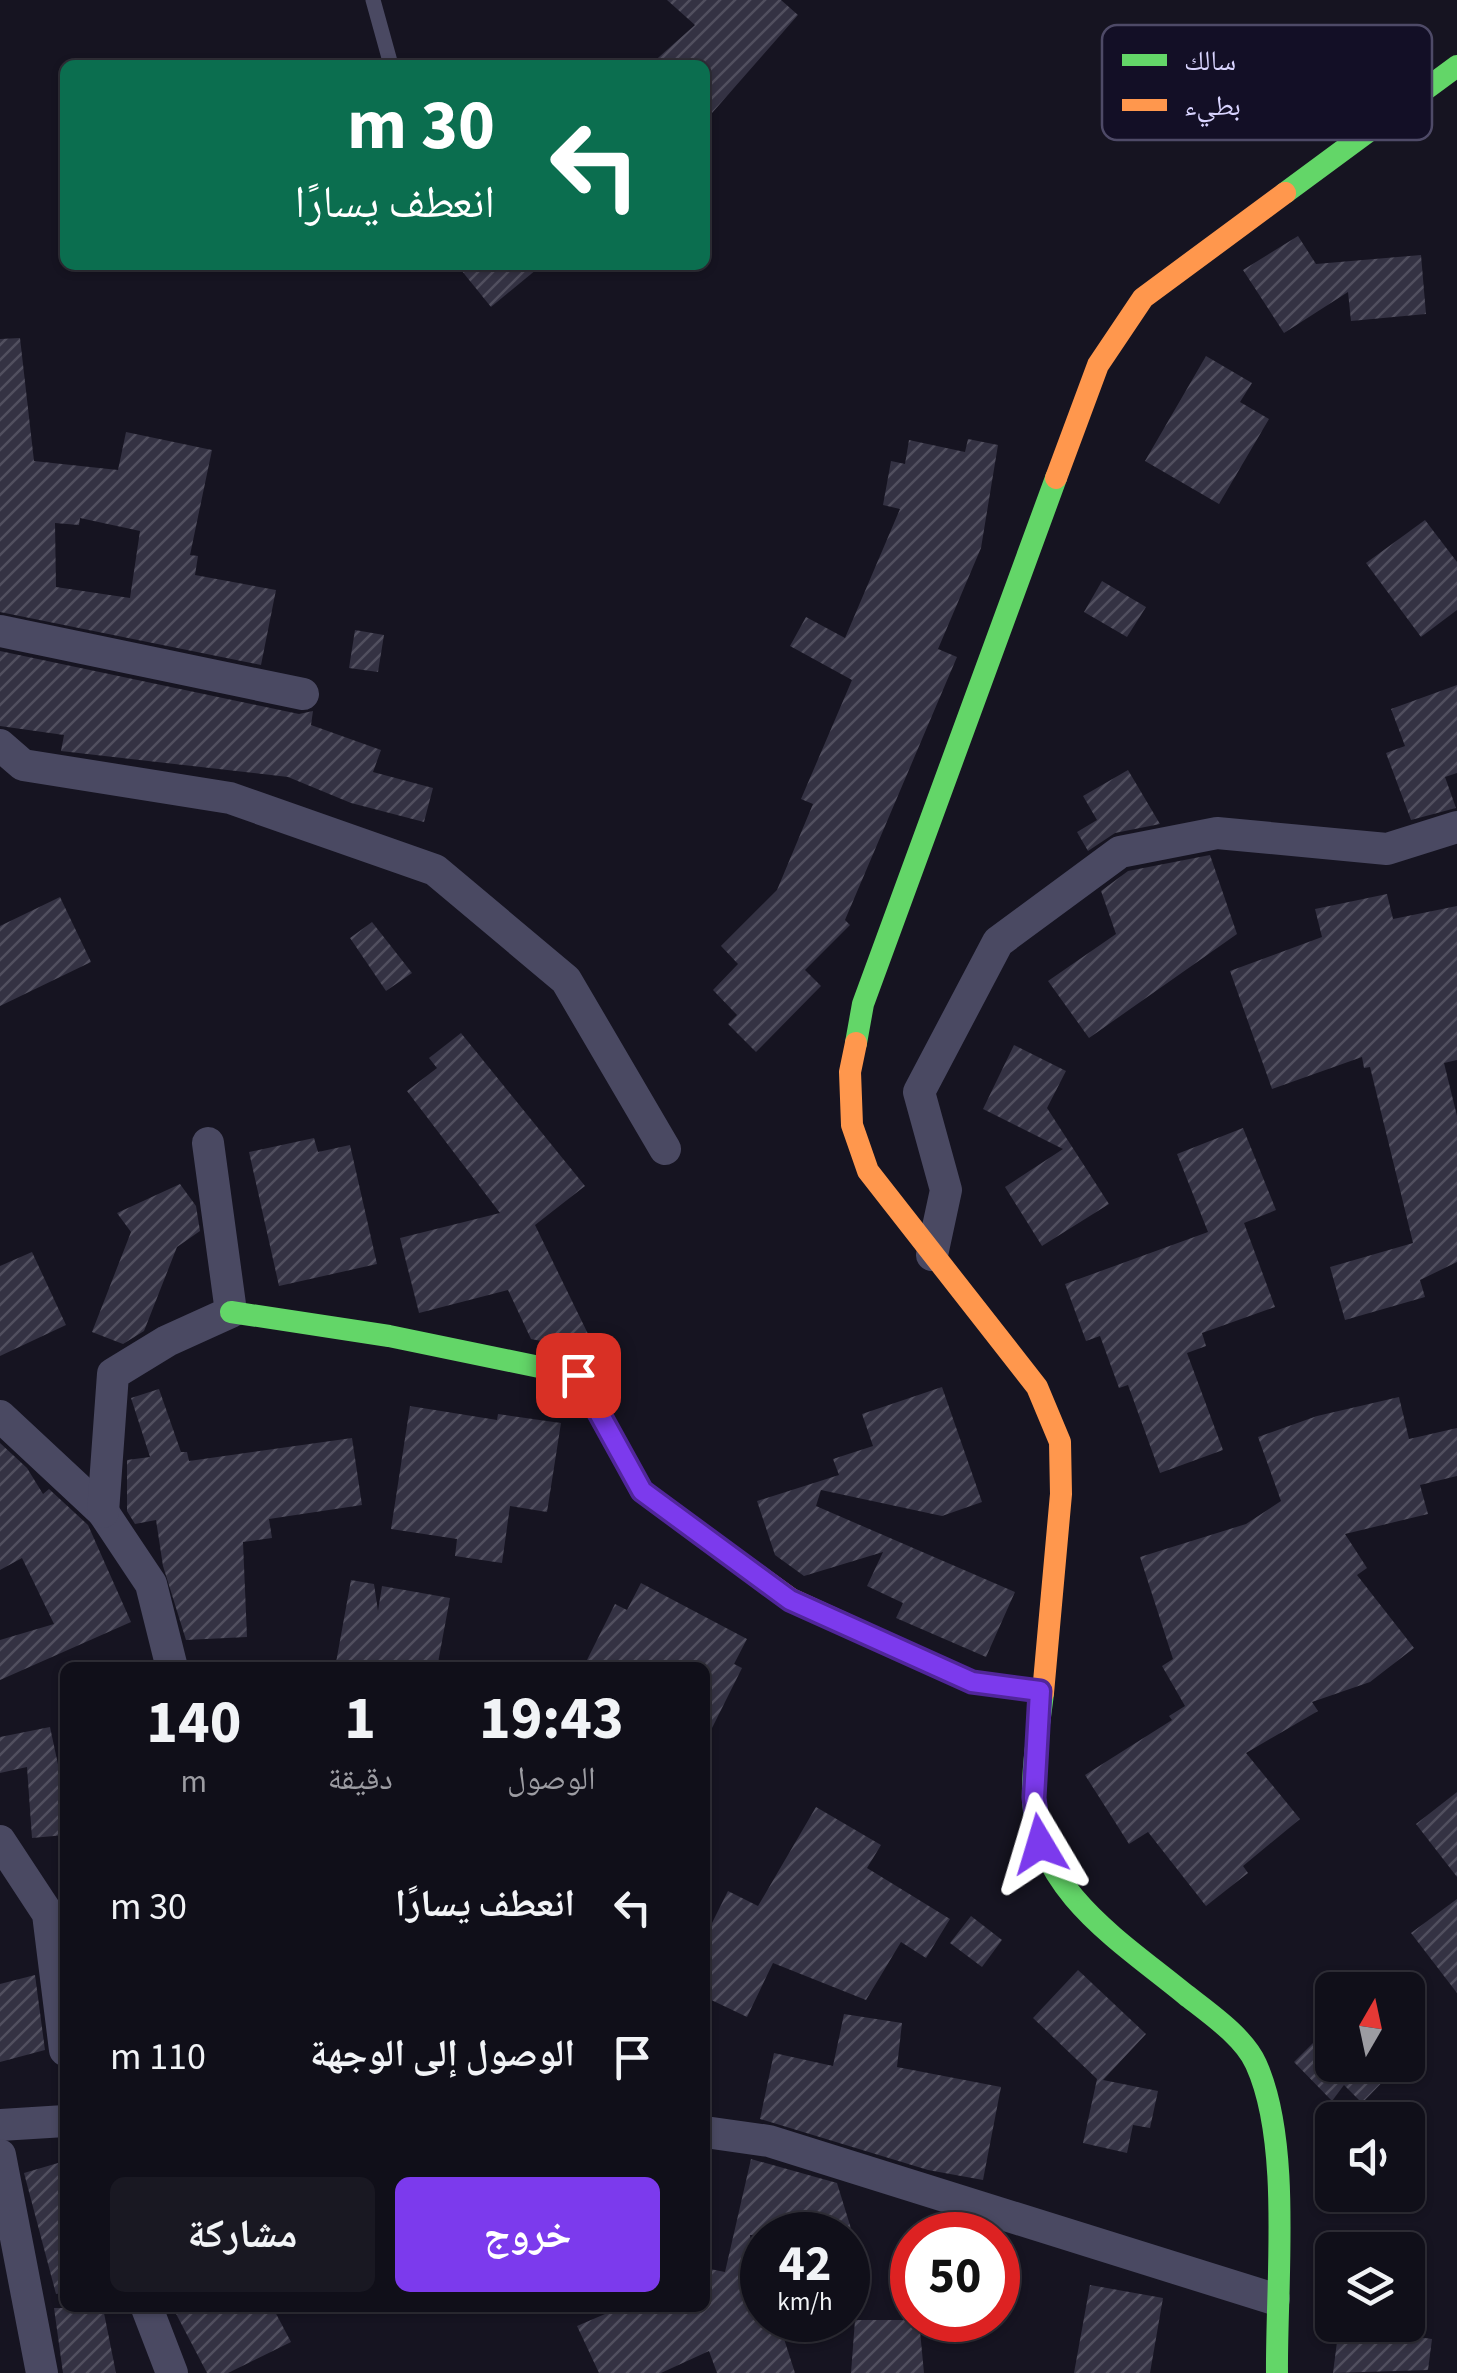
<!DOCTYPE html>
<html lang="ar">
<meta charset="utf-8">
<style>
:root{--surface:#100f19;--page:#191822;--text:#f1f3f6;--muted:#9c9ca2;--line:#302f38;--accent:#7c3aed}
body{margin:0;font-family:"Source Sans 3","Noto Naskh Arabic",sans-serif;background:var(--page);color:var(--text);direction:rtl;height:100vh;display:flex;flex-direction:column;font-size:38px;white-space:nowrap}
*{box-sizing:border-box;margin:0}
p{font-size:32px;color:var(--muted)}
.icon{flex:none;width:55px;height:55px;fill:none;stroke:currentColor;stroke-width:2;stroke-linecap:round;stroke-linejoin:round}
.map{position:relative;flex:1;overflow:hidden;direction:ltr}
.details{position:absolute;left:60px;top:1662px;width:650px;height:650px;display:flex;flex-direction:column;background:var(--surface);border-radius:15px;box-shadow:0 2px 8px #0004,0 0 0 2px var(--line);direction:rtl}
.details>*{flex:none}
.banner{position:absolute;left:60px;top:60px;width:650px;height:210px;border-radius:15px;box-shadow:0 2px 8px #0004,0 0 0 2px var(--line);direction:rtl;background:#0b6e4f;color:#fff;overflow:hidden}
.needle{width:65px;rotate:9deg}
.controls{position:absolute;left:1315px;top:1972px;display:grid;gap:20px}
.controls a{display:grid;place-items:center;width:110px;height:110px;border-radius:15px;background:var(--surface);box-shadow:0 2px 8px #0004,0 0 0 2px var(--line);font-size:50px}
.speed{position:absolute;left:740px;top:2212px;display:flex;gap:20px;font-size:50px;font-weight:700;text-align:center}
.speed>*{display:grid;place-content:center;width:130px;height:130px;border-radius:50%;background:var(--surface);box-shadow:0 2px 8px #0004,0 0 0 2px var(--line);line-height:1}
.speed small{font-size:25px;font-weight:400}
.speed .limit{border:15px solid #d22;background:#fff;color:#111}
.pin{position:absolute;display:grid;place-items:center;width:85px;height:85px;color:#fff;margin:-42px;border-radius:20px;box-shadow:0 5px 15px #0006}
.me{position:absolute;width:110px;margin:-55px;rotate:353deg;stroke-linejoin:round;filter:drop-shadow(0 0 8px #0008)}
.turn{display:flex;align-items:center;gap:35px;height:210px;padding:0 50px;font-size:45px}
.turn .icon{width:130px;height:130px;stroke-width:2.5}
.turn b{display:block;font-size:70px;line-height:85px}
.eta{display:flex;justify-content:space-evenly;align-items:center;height:170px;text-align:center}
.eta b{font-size:60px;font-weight:700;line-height:70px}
.cta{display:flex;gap:20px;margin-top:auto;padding:20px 50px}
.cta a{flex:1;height:115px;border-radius:15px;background:var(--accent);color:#fff;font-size:40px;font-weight:700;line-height:115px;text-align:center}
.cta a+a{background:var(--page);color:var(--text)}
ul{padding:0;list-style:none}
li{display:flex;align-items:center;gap:30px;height:150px;padding:0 50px}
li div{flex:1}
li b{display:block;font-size:38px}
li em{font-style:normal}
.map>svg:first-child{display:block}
.building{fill:url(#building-hatch);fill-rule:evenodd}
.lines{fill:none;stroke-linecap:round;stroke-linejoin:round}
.lane{stroke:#4a4962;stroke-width:15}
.street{stroke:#4a4962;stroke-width:32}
.fast{stroke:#63d668;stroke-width:22}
.slow{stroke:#ff974d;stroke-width:22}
.route-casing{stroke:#51269a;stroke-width:25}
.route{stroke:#7c3aed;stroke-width:18}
.key{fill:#130f26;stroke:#4e4a67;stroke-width:2.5}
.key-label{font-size:28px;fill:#d9d4ff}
</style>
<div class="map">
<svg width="1457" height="2373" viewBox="0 0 1457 2373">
<defs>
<pattern id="building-hatch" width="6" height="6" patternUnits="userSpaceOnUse" patternTransform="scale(2.5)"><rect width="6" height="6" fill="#343243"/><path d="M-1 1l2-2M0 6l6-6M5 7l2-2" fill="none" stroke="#514f5f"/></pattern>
</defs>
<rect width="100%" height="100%" fill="#161421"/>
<g class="building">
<polygon points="667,0 781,0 798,15 705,121 705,65 650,65 695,25"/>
<polygon points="1298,236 1316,264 1421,255 1426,314 1351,321 1348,292 1284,333 1243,270"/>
<polygon points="457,265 542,265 491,307"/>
<path d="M20 338 34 461 118 470 126 432 212 450 190 555 198 556 195 575 276 590 261 665 0 612V339ZM80 518 140 531 130 598 56 587 55 523 79 525Z"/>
<polygon points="1206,356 1252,383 1240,402 1269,419 1219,504 1145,461"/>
<polygon points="968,439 998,445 981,548 938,649 957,657 845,920 850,925 805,970 821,986 756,1052 728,1024 737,1015 713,990 738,964 721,946 777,890 813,804 801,799 852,680 790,646 806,617 845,638 900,509 883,505 891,461 905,464 909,440 965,452"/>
<polygon points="1425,520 1457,562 1457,610 1421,637 1366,563"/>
<polygon points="1102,581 1146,607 1127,637 1084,612"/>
<polygon points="355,630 384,635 378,672 349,668"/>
<polygon points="0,651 299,714 313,711 311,725 381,750 373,772 433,788 424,822 351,803 288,777 61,751 64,735 0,726"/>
<polygon points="1457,685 1457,773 1445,777 1456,808 1411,820 1386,753 1405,746 1391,709"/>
<polygon points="1128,770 1160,824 1115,833 1088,851 1077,832 1097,820 1083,796"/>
<polygon points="1210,855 1237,934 1089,1038 1048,981 1116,934 1101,891 1128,871"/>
<polygon points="1387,894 1393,919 1457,906 1457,1060 1444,1063 1457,1116 1457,1262 1420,1280 1425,1297 1345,1320 1330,1267 1413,1243 1370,1067 1364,1068 1362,1057 1272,1089 1230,971 1322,937 1315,909"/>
<polygon points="60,897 91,962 0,1006 0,926"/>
<polygon points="372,922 412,973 386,991 350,938"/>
<polygon points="461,1033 585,1186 535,1225 590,1338 572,1347 531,1339 508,1290 419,1313 400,1238 500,1213 407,1091 437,1068 429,1058"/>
<polygon points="1014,1045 1066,1071 1047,1108 1109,1204 1042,1246 1005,1187 1063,1149 983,1109"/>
<polygon points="1243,1128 1276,1210 1244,1223 1275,1307 1202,1333 1206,1346 1187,1353 1223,1450 1160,1473 1128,1385 1119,1388 1100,1336 1086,1341 1065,1284 1208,1232 1177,1154"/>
<polygon points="314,1138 318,1152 350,1145 377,1264 279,1286 249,1152"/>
<polygon points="180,1184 196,1206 200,1231 177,1247 144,1331 123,1344 92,1332 131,1232 117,1213"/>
<polygon points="32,1252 66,1325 0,1356 0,1266"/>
<polygon points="942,1387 982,1502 942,1516 821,1490 816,1506 1015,1592 986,1657 896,1618 903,1603 867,1586 883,1552 804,1576 775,1555 757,1501 839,1475 833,1459 873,1446 862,1414"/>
<polygon points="159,1389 181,1452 187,1452 189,1461 352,1438 362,1505 269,1519 272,1538 243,1542 247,1637 186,1640 163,1566 156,1520 135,1524 127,1511 127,1460 150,1457 131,1398"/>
<polygon points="1399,1397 1409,1439 1457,1428 1457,1476 1420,1485 1428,1514 1345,1534 1367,1568 1357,1575 1414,1648 1370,1682 1312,1702 1318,1711 1246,1753 1300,1819 1243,1866 1248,1873 1206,1906 1148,1832 1129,1844 1085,1775 1172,1720 1169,1716 1185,1706 1162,1666 1173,1659 1140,1557 1246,1524 1281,1501 1258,1437 1317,1416"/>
<polygon points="410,1406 497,1420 498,1414 561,1423 547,1512 510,1506 502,1563 455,1556 457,1539 391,1529"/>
<polygon points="0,1443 27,1468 43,1494 49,1489 88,1525 131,1622 0,1680 0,1640 54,1624 22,1558 0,1570"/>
<polygon points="351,1580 374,1584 378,1611 382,1586 450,1598 437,1668 335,1668"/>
<polygon points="641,1583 747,1639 734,1664 742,1668 705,1742 705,1668 583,1668 615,1604 627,1610"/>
<polygon points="50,1727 65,1797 65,1835 32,1838 27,1767 0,1773 0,1737"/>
<polygon points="1457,1792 1457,1877 1416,1824"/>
<polygon points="816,1807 881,1845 867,1868 950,1919 926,1958 901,1942 866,2000 773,1963 747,2017 705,1997 705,1937 728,1891 758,1906"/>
<polygon points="1457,1899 1457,1993 1411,1933"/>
<polygon points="971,1916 1002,1940 982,1967 950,1943"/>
<polygon points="1078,1970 1146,2034 1103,2080 1158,2091 1150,2128 1133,2125 1127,2153 1083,2143 1097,2079 1033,2018"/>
<polygon points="35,1975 45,2050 0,2062 0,1984"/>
<polygon points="844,2014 902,2023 897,2067 1001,2087 983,2180 928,2170 760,2119 774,2053 833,2066"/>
<polygon points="1332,2024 1332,2065 1399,2065 1362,2103 1344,2085 1332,2101 1294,2062"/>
<polygon points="751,2159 837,2183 853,2235 750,2235 762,2320 778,2320 795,2373 717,2373 709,2351 661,2373 599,2373 577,2326 619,2308 705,2308 705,2268 725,2272"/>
<polygon points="58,2163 65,2187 65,2293 56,2294 24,2173"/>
<polygon points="1090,2285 1163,2298 1150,2373 1074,2373"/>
<polygon points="54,2308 103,2308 116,2373 63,2373"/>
<polygon points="173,2308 273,2308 291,2342 228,2373 207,2373"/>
<polygon points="855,2320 919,2320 924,2373 851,2373"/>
<polygon points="1339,2326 1432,2339 1428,2370 1333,2373"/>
</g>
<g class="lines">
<polyline class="lane" points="373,0 391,65"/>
<g class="street">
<polyline points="0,631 303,694"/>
<polyline points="0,745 23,765 230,798 435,870 566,980 665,1149"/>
<polyline points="932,1255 946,1190 919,1092 998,942 1120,852 1217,833 1387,849 1457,827"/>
<polyline points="0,1416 103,1512 151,1584 172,1668"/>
<polyline points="103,1512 113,1374 167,1341 231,1312 208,1143"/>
<polyline points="0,1841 48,1914 65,2050"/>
<polyline points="0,2125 65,2121"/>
<polyline points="705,2132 769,2141 1274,2299"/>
<polyline points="0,2155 42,2373"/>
<polyline points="147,2308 172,2373"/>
</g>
<g class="fast">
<polyline points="1285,193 1457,66"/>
<polyline points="856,1043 863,1004 1056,478"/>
<polyline points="231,1312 389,1336 578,1375 641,1491 734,1558"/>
<path d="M1043 1693C1039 1728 1032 1764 1033 1799 1036 1891 1123 1943 1186 1995 1209 2013 1244 2037 1256 2064 1292 2143 1276 2285 1277 2373"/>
</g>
<g class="slow">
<polyline points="1056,478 1098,365 1143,298 1285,193"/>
<polyline points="856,1043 850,1072 852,1125 868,1171 1037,1387 1060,1442 1061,1494 1043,1693"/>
<polyline points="734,1558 791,1599 972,1682 1040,1691"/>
</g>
</g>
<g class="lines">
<defs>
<polyline id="route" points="578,1375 642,1491 790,1600 972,1682 1040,1691 1034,1798 1040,1844"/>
</defs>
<use href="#route" class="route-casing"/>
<use href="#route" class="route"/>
</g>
<rect x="1102" y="25" width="330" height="115" rx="15" class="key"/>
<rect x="1122" y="54" width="45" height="12" fill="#63d668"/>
<rect x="1122" y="99" width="45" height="12" fill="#ff974d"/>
<g class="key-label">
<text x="1184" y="70">سالك</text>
<text x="1184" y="115">بطيء</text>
</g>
</svg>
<div class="controls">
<a><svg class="needle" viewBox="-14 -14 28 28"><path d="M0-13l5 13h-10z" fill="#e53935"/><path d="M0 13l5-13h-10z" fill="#9c9ca2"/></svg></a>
<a><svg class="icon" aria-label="sound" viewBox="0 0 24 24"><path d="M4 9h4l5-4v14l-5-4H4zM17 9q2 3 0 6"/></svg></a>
<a><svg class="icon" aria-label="layers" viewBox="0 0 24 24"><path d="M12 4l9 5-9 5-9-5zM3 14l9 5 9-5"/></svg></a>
</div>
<div class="speed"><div>42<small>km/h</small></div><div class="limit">50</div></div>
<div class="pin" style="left:578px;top:1375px;background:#d93025"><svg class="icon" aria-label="arrive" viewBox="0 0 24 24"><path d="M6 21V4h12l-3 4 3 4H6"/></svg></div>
<svg class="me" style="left:1040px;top:1844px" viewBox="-20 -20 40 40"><path d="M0-17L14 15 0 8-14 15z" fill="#7c3aed" stroke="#fff" stroke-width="4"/></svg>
<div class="banner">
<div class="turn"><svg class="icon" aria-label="left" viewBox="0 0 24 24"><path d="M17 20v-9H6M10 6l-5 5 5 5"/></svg><div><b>30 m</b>انعطف يسارًا</div></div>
</div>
<section class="details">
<div class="eta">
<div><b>19:43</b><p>الوصول</p></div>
<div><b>1</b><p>دقيقة</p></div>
<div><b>140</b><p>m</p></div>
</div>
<ul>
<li><svg class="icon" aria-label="left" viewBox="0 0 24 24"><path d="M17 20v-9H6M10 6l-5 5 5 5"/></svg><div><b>انعطف يسارًا</b></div><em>30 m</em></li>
<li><svg class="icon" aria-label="arrive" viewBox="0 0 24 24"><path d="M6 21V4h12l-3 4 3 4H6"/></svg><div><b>الوصول إلى الوجهة</b></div><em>110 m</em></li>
</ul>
<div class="cta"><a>خروج</a><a>مشاركة</a></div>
</section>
</div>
